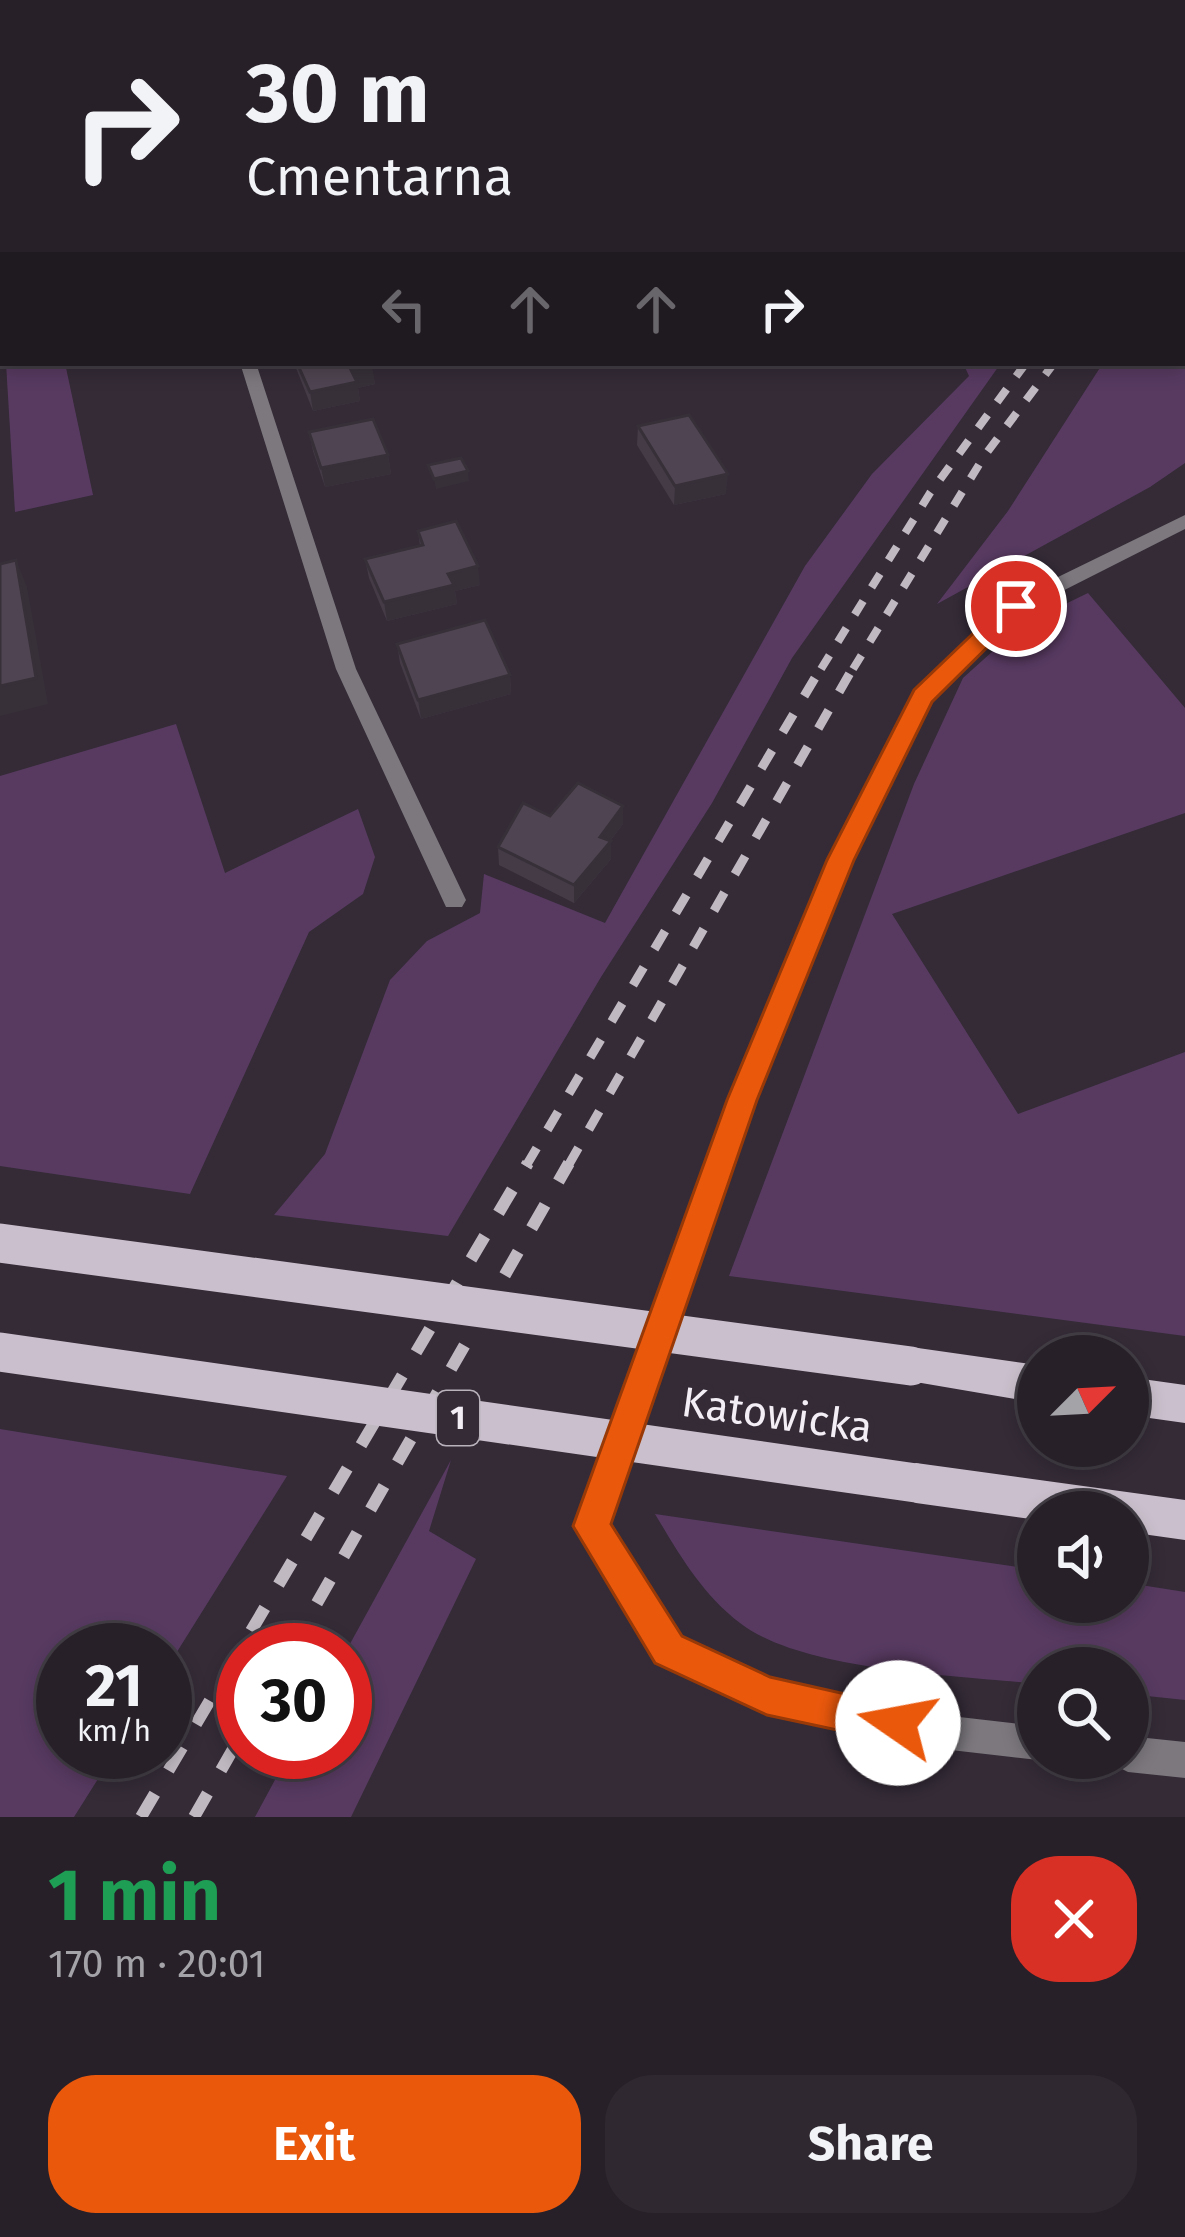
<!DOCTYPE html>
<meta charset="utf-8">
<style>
:root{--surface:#272029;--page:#2f2831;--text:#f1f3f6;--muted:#a4a3a8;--line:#433e46;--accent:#ea580c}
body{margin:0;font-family:"Fira Sans",sans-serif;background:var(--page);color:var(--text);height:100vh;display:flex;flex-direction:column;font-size:45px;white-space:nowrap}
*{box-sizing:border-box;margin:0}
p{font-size:39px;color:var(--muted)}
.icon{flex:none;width:66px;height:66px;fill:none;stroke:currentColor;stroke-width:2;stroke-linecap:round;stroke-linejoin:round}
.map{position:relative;height:1817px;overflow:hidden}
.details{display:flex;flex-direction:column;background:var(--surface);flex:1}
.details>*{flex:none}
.hud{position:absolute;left:0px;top:0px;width:1185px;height:366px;box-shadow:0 6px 18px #0003,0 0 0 3px var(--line);background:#272029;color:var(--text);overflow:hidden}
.needle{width:78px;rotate:66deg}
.buttons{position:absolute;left:1017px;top:1335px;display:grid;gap:24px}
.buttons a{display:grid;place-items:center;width:132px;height:132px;border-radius:50%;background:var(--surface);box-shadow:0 6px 18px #0003,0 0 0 3px var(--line);font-size:60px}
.speed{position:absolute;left:36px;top:1623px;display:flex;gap:24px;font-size:60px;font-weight:700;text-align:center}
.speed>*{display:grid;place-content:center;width:156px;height:156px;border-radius:50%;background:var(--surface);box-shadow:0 6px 18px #0003,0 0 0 3px var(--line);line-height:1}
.speed small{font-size:30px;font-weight:400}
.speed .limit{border:18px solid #d22;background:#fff;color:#111}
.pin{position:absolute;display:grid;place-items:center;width:102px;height:102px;color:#fff;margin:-51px;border:6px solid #fff;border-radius:50%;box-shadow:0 3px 12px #0007}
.me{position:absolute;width:132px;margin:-66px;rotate:282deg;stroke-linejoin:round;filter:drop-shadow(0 0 9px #0008)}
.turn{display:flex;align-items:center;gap:42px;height:252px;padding:0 48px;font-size:54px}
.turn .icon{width:156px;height:156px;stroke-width:2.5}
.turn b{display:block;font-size:84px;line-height:102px}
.lanes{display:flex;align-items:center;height:114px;padding:0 48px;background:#0003;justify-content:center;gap:60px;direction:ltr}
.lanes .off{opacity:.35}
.round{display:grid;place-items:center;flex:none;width:126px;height:126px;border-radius:48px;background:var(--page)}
.head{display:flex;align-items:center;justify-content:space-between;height:204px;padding:0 48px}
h1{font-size:72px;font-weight:700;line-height:90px;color:#1e9e55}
.cta{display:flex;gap:24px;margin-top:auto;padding:24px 48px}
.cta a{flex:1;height:138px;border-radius:48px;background:var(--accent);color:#fff;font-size:48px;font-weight:700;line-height:138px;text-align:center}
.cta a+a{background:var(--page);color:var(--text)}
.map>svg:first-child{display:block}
.green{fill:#583a61}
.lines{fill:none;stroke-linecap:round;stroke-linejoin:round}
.lane{fill:#7c787e;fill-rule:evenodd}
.street{fill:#7c787e;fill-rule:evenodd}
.secondary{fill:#a8a1ab;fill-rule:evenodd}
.primary{fill:#cac0cd;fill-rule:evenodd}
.rail-far2{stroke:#c0b9c2;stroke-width:8;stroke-dasharray:16 16;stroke-linecap:butt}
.rail-far1{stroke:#c0b9c2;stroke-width:9;stroke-dasharray:21 21;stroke-linecap:butt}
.rail{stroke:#c0b9c2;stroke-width:12;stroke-dasharray:27 27;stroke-linecap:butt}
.primary-bridge{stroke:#cac0cd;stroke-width:39}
.wall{fill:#443b47}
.shaded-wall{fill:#373039}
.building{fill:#4f4552;stroke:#373039;stroke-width:3}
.route{fill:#ea580c;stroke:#983908;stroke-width:3}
.labels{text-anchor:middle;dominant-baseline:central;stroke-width:12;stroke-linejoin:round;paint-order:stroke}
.shield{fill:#342b37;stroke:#bab3bc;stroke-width:3}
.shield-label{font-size:33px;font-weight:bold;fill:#f3edf5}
.near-street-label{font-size:42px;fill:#f3edf5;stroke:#342b37}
</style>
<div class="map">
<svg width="1185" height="1817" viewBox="0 0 1185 1817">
<rect width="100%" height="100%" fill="#342b37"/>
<g class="green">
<polygon points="1185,279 1185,463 1150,487 937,604 1008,511 1103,363 1182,363"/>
<polygon points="6,363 65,363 93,495 15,512"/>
<polygon points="963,363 1001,363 792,658 712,803 601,977 448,1236 274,1215 325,1154 390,980 427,941 480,913 484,874 605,923 805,566 872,474 969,376"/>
<polygon points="1088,593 1185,708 1185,813 892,914 1018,1114 1185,1052 1185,1336 729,1276 914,784 963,678 1022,625"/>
<polygon points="176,724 225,873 358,809 375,857 363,894 309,932 190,1194 0,1166 0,776"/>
<polygon points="0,1429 287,1476 165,1671 165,1650 63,1650 63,1752 115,1752 74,1817 0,1817"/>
<polygon points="451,1460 429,1531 476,1559 351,1817 255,1817 290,1752 345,1752 345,1653"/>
<path d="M655 1514 1038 1570V1602H1128V1583L1185 1592V1700L1128 1694V1668H1038V1684C958 1675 804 1672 740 1623 702 1594 679 1554 655 1514Z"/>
</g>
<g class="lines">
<polygon class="lane" points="3,109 3,117 0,118 0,110"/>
<g class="street">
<polygon points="240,363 256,363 356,669 466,900 462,907 446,907 336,669"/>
<polygon points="1185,515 1185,529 1023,611 931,701 852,860 755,1100 608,1524 680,1638 769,1679 942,1715 1038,1726 1038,1758 1044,1758 1038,1760 942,1749 767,1713 656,1662 575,1526 729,1100 828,860 915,691 1009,601"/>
<polygon points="1128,1736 1185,1742 1185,1778 1128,1772 1116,1766 1112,1758 1128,1758"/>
</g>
<g class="secondary">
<rect x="1182" y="91" width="3" height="8"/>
<rect x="0" y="250" width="3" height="10"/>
</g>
<g class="primary">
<polygon points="911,1347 1038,1365 1038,1403 898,1379 892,1366 898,1353"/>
<polygon points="1128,1377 1185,1385 1185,1423 1128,1415"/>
<polygon points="916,1463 1185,1500 1185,1540 1128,1532 1128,1512 1038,1512 1038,1520 916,1503 902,1497 896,1483 902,1469"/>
</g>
<g class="rail-far2">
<polyline points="821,669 930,493 1026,363"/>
<polyline points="853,669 985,455 1054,363"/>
</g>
<g class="rail-far1">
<polyline points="526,1166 822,666"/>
<polyline points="568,1166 854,666"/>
</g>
<g class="rail">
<polyline points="290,1650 569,1163"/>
<polyline points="141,1817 528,1163"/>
<polyline points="194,1817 243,1732"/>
</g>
<g class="primary-bridge">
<polyline points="0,1243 911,1366"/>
<polyline points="0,1352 916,1483"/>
</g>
</g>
<g class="wall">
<polygon points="294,363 371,363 375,384 358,388 360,401 313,411"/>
<polygon points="638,426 726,494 674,505 637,445"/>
<polygon points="309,432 388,455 391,474 325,487 313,451"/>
<polygon points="418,531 480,585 455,591 457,604 387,621 369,578 365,559 420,546"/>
<polygon points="397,644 510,675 511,694 421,719 400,663"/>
<polygon points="623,806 623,824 610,841 611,859 574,903 499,865 498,847 550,816"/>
</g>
<g class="shaded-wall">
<polygon points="372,365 375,384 358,388 360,401 313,411 310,392 351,370"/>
<polygon points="388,455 391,474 325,487 321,468"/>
<polygon points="468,471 469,481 436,489 434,479"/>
<polygon points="728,474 726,494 674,505 675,486"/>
<polygon points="16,560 27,587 48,704 0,716 0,686"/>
<polygon points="478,566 480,585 455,591 457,604 387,621 384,602 448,574"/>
<polygon points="510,675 511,694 421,719 418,700"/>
<polygon points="623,806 623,824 603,850 611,841 611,859 574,903 574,885 600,837"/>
</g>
<g class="building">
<polygon points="53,0 76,0 77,3 55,3"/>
<polygon points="297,363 371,363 372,365 351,370 357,382 310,392"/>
<polygon points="689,415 728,474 675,486 638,426"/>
<polygon points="373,419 388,455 321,468 309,432"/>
<polygon points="461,458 468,471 434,479 428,465"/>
<polygon points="456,521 478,566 448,574 454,585 384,602 365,559 423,545 418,531"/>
<polygon points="16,560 36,678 0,686 0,564"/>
<polygon points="485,620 510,675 418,700 397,644"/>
<polygon points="578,783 623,806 600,837 611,841 574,885 498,847 523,803 550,816"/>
</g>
<polygon class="route" points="1016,598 1024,600 1024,611 932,702 854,860 757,1100 611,1524 682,1636 770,1677 912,1709 918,1723 912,1737 898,1743 767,1715 655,1663 573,1526 727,1100 827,860 914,690 1008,600"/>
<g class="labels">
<rect class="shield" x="437" y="1391" width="42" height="54" rx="9"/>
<g class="shield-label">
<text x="458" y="1418">1</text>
</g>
<g class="near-street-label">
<text transform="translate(777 1415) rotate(8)">Katowicka</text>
</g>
</g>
</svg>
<div class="buttons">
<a><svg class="needle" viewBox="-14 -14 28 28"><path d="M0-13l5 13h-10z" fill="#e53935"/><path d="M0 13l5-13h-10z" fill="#a4a3a8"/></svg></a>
<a><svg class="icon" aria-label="sound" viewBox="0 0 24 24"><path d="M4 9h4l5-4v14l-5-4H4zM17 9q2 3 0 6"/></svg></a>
<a><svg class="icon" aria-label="search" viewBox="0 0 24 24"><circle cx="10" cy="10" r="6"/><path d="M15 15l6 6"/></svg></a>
</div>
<div class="speed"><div>21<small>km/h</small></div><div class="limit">30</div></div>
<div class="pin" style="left:1016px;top:606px;background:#d93025"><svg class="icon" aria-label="arrive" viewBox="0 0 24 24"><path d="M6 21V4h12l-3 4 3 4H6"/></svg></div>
<svg class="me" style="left:898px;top:1723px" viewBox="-20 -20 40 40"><circle r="19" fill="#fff"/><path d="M0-13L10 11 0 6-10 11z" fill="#ea580c"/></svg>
<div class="hud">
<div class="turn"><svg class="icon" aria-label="right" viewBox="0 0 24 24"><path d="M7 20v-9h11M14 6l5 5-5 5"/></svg><div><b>30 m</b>Cmentarna</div></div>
<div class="lanes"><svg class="icon off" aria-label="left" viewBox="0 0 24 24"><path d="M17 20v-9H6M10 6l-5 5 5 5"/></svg><svg class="icon off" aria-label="ahead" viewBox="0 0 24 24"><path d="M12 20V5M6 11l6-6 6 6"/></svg><svg class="icon off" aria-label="ahead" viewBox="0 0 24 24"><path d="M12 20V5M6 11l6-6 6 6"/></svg><svg class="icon" aria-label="right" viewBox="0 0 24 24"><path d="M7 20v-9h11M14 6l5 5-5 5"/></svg></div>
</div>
</div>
<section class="details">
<div class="head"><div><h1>1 min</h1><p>170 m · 20:01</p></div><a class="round" style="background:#d93025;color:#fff"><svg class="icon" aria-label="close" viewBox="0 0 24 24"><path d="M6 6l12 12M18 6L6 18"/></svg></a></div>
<div class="cta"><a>Exit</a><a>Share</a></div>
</section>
